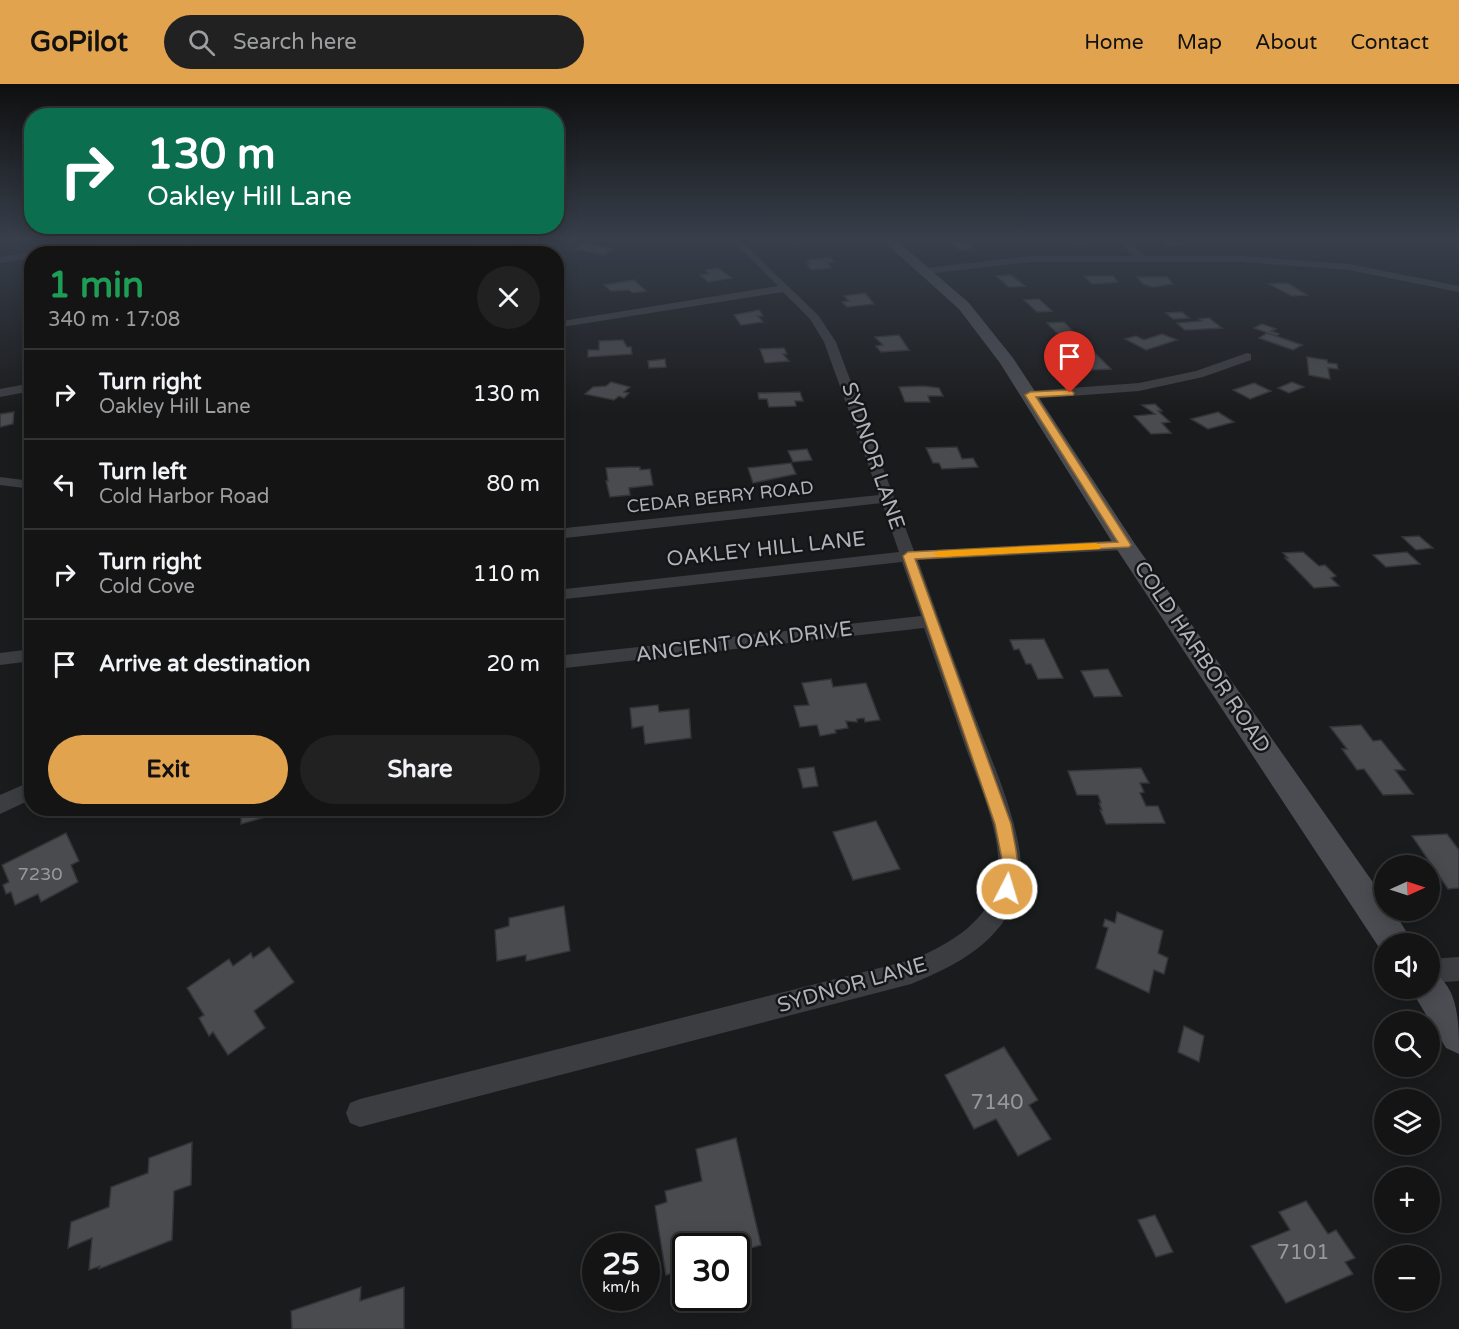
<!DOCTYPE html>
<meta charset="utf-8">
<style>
:root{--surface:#141415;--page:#212122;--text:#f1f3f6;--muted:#9d9ea0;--line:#333334;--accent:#e1a34e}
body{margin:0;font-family:"Varela Round",sans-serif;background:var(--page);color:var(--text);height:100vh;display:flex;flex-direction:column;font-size:22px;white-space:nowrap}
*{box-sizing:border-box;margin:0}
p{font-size:20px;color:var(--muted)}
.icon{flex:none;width:33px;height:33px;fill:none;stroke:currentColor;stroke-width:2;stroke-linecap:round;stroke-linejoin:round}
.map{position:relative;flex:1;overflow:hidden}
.details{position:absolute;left:24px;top:162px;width:540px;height:570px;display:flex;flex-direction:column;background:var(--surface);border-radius:24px;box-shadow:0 3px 15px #0003,0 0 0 2px var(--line)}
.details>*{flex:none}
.banner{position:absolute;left:24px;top:24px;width:540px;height:126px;border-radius:24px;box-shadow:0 3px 15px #0003,0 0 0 2px var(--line);background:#0b6e4f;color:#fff;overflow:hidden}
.needle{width:39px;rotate:87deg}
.buttons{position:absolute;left:1374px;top:771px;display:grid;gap:12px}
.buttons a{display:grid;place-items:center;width:66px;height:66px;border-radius:50%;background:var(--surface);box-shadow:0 3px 15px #0003,0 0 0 2px var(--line);font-size:30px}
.speed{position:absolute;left:582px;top:1149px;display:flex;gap:12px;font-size:30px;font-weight:700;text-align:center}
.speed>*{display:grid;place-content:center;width:78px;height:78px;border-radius:50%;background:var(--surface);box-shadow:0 3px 15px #0003,0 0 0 2px var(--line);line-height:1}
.speed small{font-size:15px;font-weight:400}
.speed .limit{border:3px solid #111;border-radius:9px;background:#fff;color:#111}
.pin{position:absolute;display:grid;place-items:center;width:51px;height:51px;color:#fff;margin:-62px -26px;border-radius:50% 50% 50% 0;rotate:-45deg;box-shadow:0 0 6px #0007}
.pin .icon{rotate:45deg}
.me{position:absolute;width:66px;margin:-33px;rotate:5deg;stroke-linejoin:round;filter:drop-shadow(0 0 4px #0008)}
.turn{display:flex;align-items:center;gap:21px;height:126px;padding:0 24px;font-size:27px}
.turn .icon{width:78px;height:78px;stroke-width:2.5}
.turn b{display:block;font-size:42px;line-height:51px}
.round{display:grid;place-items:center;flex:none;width:63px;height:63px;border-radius:32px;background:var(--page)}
.headline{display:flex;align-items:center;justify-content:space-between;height:102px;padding:0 24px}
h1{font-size:36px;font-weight:800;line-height:45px;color:#1e9e55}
.action{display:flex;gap:12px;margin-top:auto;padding:12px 24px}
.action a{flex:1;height:69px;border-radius:36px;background:var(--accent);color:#111;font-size:24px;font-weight:800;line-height:69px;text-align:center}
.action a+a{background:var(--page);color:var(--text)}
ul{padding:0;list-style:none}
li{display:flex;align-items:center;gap:18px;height:90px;padding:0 24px;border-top:2px solid var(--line)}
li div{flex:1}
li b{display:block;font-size:22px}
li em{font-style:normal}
header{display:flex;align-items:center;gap:36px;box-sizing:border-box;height:84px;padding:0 30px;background:var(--accent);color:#111}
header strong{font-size:28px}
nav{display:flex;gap:33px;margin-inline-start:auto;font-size:21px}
.search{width:420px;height:54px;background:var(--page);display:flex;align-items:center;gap:15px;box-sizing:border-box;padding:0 21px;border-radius:33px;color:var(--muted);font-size:22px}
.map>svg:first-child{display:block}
.building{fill:#494b4e;stroke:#353538;stroke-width:1.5}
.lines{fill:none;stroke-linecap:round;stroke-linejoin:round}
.street{fill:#3c3d41;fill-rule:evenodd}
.secondary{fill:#4a4c51;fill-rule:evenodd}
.route{fill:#e1a34e;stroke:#926a33;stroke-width:1.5}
.slow{fill:#f59e0b}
.labels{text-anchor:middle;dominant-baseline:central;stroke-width:5;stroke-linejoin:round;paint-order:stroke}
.far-street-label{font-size:18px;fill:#aeb3ba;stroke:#151517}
.number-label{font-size:18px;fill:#95999f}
.street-label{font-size:21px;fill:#aeb3ba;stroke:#151517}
.near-number-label{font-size:21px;fill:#95999f}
</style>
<header>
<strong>GoPilot</strong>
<div class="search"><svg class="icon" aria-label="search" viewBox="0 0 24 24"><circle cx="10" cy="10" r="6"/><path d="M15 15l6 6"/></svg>Search here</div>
<nav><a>Home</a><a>Map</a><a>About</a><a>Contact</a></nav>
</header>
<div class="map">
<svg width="1459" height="1245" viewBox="0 0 1459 1245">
<rect width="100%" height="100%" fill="#1a1b1c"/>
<g class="building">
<polygon points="781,154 809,154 812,156 793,161"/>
<polygon points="1074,154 1089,154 1095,160 1074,160 1072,157 1077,157"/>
<polygon points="1158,154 1174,154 1182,161 1167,161"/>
<polygon points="961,156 974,164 960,166 947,157"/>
<polygon points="585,159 614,165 604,171 575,165"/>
<polygon points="192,160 193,164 166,168 165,163"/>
<polygon points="830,173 834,178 827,179 832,184 811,186 806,179 809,179 807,176"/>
<polygon points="718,184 732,194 708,198 700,191 709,190 705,186"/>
<polygon points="1011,191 1025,202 1009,203 996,192"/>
<polygon points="1084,192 1113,192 1118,198 1092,200"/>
<polygon points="1137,193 1167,193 1173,200 1153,203 1143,200"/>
<polygon points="634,196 646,207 633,209 629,206 611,207 604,201"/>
<polygon points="1287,199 1307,211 1292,212 1269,200"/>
<polygon points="865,209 874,220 847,223 842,218 849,217 844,212"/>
<polygon points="1039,215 1052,227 1037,228 1024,216"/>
<polygon points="759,226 763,232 758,232 763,238 741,241 734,231"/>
<polygon points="1182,228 1189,234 1173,235 1166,229"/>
<polygon points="1209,234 1222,244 1185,246 1177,239 1202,237 1199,235"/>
<polygon points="1064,238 1078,252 1061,253 1047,239"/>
<polygon points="1262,240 1276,245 1271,247 1279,250 1276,252 1254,244"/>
<polygon points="1267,249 1302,261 1293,266 1259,254"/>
<polygon points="1162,250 1177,256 1146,266 1125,255 1136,252 1144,256"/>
<polygon points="899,251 909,266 881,268 876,262 883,261 875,253"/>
<polygon points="623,256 627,263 631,263 632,270 588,273 588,266 599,266 599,257"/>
<polygon points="784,264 787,270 783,270 789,277 765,279 760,265"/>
<polygon points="1095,269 1111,285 1091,286 1086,281 1082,282 1077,276 1081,276 1075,270"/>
<polygon points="1307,273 1327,276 1328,279 1337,280 1338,285 1328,284 1330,295 1309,291"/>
<polygon points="665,275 666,283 649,284 648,277"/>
<polygon points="611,298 630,303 624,308 629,309 624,314 619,312 614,316 585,310 593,303 606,302"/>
<polygon points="1292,298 1304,303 1289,309 1278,304"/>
<polygon points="1254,299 1271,307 1250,315 1233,306"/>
<polygon points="923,302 939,304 943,312 928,312 930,318 905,318 899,303"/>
<polygon points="800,308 803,317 795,317 796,322 769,323 767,315 759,315 758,309"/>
<polygon points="1155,320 1162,327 1158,327 1170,338 1162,339 1171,349 1151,350 1134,332 1155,330 1142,321"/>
<polygon points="14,328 13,340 0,343 0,330"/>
<polygon points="1218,328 1234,338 1208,345 1191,335"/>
<polygon points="957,363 962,375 973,374 978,383 942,385 939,379 933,379 926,364"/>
<polygon points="807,365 812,376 793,378 788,367"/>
<polygon points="791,379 796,390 753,399 748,384"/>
<polygon points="629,383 640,383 640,386 650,385 653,401 629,404 630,411 610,413 606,397 608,397 606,384"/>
<polygon points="1419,452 1433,464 1416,466 1402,453"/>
<polygon points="1303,468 1319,482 1325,481 1336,492 1331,494 1339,502 1314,504 1285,474 1288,474 1283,469"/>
<polygon points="1407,468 1420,480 1386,483 1373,471"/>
<polygon points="1044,555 1063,594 1038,595 1031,580 1026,580 1019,565 1014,566 1010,556"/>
<polygon points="1108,585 1122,612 1094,613 1081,587"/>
<polygon points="831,595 833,603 866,599 880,636 865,638 864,634 857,635 857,638 846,637 848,644 835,646 836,649 820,652 817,641 800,643 794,622 809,621 802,599"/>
<polygon points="658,621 659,628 689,625 691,654 645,660 643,642 632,644 630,624"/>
<polygon points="1361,641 1373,657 1381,656 1405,686 1395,686 1413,710 1383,711 1364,685 1357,686 1342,665 1347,665 1330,643"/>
<polygon points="814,683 818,702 803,704 798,685"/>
<polygon points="1141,684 1149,699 1140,699 1144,708 1140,709 1146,722 1158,722 1165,739 1106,740 1100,726 1102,726 1099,719 1101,719 1098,711 1077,711 1068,687"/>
<polygon points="241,724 279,724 279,729 241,740"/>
<polygon points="876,737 900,785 853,796 833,748"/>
<polygon points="66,749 79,777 71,781 78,798 41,818 38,810 15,821 11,808 6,810 3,801 9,798 2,781"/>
<polygon points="1447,750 1459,766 1459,804 1448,805 1412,752"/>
<polygon points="564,822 570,867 526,877 526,871 497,877 495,846 509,842 509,834"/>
<polygon points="1117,828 1163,847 1158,869 1168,874 1164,890 1154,886 1149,909 1096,884 1108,844 1103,842 1105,835 1115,839"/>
<polygon points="269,863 294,898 254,927 265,944 228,971 213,948 209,952 199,934 204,931 187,904 229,875 233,882 251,869 253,874"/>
<polygon points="1184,942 1204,952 1199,978 1178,968"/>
<polygon points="1004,963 1038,1016 1029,1021 1051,1055 1018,1072 996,1035 974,1045 945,991"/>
<polygon points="736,1054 761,1161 744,1166 745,1176 736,1179 736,1162 686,1162 686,1185 666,1191 655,1122 667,1118 665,1107 702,1097 696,1065"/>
<polygon points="192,1058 191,1101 174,1107 172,1156 99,1185 100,1182 89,1186 92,1154 68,1164 71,1138 109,1123 111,1103 148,1089 149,1074"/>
<polygon points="1306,1117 1328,1150 1336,1146 1355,1174 1345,1178 1353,1190 1286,1219 1251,1162 1290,1146 1279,1128"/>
<polygon points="1155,1131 1173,1168 1156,1173 1138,1136"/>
<polygon points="361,1203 360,1217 404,1203 404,1245 292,1245 291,1227"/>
</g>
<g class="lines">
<g class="street">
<polygon points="125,154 148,154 66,170 41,170"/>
<polygon points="500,154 516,154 465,170 439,170"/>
<polygon points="1116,154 1126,154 1145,172 1241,172 1349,180 1459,202 1459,208 1349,186 1241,178 1032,178 926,190 921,187 926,184 1032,172 1133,172"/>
<path d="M740 156 818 231 836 258 914 467 1125 456 1133 461 1125 466 918 476C936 528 955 579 974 630 990 674 1031 760 1019 805 1004 857 958 881 911 900L360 1043 350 1039 346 1029 350 1019 360 1015 911 876C944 863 984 841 995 805 1009 762 977 697 963 656 950 618 937 581 924 544L556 585V572L921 532 902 478 556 516V506L899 468 882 419 556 455V445L879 411 824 258 810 235 783 208 556 244V238L778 202 737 161V157Z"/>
<polygon points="32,168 36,170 32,170 32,174 0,179 0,173"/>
<polygon points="1247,269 1251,270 1251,276 1203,293 1139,307 1030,315 1024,311 1030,307 1139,299 1196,287"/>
<polygon points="32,299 32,307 0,313 0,305"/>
<polygon points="0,393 32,397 32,405 0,401"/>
<polygon points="32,565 32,577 0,581 0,569"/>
<polygon points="32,697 32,715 0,730 0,711"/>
<polygon points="1459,873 1459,897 1430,899 1430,875"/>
</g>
<g class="secondary">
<polygon points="880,154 894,154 969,219 1013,274 1135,460 1384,814 1384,826 1393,826 1414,860 1384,860 1384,871 1114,461 1000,279 959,225"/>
<path d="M1430 887C1459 901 1459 938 1459 970L1446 964 1410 904H1430Z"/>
</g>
</g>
<linearGradient id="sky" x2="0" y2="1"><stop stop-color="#0e0f0f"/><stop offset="0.47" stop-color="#383f4b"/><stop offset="1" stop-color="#383f4b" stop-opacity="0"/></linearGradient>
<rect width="1459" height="329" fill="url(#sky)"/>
<path class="route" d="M1070 306 1074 309 1073 311 1036 313 1131 461 1129 463 915 475 1011 740C1015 762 1023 789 1013 810L1007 812 1001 810 999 805 1002 775 995 740 903 472 908 468 1118 458 1025 311 1030 308Z"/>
<polygon class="slow" points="1096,459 1101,462 1100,465 939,473 933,470 939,467"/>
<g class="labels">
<g class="far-street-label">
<text transform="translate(720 413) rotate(-6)">CEDAR BERRY ROAD</text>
</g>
<g class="number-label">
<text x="40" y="790">7230</text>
</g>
<g class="street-label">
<text transform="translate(873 372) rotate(71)">SYDNOR LANE</text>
<text transform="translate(766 465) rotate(-6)">OAKLEY HILL LANE</text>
<text transform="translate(744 558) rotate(-7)">ANCIENT OAK DRIVE</text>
<text transform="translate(1202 573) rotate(56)">COLD HARBOR ROAD</text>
<text transform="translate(852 901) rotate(-16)">SYDNOR LANE</text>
</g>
<g class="near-number-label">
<text x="997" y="1018">7140</text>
<text x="1303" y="1168">7101</text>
</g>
</g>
</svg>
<div class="buttons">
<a><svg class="needle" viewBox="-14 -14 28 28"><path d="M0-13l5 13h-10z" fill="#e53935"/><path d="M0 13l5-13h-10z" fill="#9d9ea0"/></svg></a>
<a><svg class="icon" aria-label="sound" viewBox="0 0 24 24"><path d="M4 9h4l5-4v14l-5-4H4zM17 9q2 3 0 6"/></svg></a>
<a><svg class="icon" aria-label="search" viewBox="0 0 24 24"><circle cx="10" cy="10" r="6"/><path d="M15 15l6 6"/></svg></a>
<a><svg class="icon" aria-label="layers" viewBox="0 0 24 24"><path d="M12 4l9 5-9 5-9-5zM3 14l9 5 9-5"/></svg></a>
<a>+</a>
<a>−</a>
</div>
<div class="speed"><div>25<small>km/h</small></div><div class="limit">30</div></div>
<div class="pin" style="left:1070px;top:309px;background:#d93025"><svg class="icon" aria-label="arrive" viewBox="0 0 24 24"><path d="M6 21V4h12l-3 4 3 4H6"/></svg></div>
<svg class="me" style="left:1007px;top:805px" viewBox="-20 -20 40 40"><circle r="17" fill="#e1a34e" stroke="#fff" stroke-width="3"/><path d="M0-11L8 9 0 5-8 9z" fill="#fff"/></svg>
<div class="banner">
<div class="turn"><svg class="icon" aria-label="right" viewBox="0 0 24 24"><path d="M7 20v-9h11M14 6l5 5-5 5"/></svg><div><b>130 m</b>Oakley Hill Lane</div></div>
</div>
<section class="details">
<div class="headline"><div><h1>1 min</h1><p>340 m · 17:08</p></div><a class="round"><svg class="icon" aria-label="close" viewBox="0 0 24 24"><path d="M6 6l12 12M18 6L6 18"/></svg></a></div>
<ul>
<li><svg class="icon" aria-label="right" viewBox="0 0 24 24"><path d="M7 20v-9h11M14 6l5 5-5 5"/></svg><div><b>Turn right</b><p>Oakley Hill Lane</p></div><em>130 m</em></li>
<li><svg class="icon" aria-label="left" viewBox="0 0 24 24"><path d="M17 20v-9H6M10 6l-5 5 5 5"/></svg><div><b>Turn left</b><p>Cold Harbor Road</p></div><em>80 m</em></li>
<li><svg class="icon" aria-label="right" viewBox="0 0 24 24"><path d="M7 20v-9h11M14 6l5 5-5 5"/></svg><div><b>Turn right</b><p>Cold Cove</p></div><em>110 m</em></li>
<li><svg class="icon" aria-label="arrive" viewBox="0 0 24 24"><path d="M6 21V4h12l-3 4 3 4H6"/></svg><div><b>Arrive at destination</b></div><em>20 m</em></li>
</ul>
<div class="action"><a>Exit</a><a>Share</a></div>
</section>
</div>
